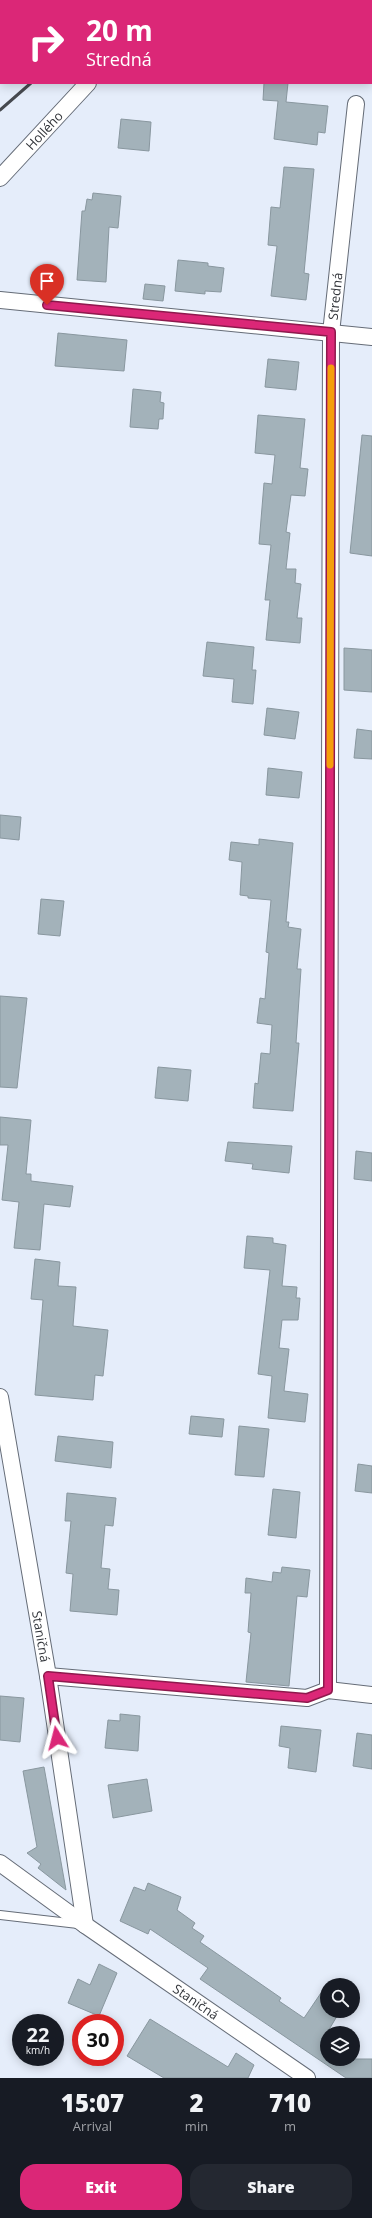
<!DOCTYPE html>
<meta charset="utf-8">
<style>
:root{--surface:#171b24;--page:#242831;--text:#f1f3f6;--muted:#9ea1a6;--accent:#db2777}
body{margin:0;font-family:"Open Sans",sans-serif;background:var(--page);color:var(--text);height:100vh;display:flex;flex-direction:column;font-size:15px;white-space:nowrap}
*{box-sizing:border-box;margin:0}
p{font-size:13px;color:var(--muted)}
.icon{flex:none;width:22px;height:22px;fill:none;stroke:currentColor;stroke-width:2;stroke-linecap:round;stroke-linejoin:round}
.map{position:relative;height:2078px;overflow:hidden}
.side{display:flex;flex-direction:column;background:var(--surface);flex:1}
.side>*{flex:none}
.top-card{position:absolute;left:0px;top:0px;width:372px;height:84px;box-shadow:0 2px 10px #0003;background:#db2777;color:#fff;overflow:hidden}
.buttons{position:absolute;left:320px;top:1978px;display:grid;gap:8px}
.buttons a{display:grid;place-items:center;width:40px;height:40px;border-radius:50%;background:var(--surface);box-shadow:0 2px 10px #0003;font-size:20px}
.speed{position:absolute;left:12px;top:2014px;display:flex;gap:8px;font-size:20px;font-weight:700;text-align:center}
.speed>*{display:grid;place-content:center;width:52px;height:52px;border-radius:50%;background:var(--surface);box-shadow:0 2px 10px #0003;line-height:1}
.speed small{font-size:10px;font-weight:400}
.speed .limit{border:6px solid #d22;background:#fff;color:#111}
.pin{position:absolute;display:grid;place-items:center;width:34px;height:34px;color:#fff;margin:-41px -17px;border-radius:50% 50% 50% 0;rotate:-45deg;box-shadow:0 0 4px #0007}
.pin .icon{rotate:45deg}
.me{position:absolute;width:44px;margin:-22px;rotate:351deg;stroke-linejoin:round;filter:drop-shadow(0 0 3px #0008)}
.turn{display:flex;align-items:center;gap:14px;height:84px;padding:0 20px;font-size:18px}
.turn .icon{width:52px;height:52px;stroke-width:2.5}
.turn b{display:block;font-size:28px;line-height:34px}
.eta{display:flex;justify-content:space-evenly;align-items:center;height:68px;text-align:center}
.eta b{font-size:24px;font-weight:800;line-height:28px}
.button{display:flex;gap:8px;margin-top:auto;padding:8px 20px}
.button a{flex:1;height:46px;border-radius:16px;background:var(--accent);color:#fff;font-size:16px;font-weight:800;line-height:46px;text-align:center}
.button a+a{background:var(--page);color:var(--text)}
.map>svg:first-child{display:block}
.building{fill:#a3b2ba;stroke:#89979f}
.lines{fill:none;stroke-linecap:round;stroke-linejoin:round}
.lane-casing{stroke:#656c77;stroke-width:10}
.street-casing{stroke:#656c77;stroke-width:18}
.lane{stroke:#fff;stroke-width:8}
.street{stroke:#fff;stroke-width:16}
.rail{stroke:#46494f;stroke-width:3}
.route-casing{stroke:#8e194d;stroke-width:10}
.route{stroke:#db2777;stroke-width:7}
.slow{stroke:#f59e0b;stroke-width:7}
.labels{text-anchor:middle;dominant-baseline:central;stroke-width:3;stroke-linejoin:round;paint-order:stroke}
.street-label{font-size:13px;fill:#32353a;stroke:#f8fafc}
</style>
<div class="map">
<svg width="372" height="2078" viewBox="0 0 372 2078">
<rect width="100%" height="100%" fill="#e5edfa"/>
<g class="building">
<polygon points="264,83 288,83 286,102 328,106 325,133 318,132 317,145 274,139 278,101 263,100"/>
<polygon points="121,119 151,122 149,151 118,148"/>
<polygon points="284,167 314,169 304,273 309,274 306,300 271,296 277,246 268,245 271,207 280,208"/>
<polygon points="93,193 121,196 118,228 109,227 106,282 77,280 82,211 85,211 87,199 92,200"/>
<polygon points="178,260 208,263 208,266 224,268 221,292 205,291 205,294 175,291"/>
<polygon points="145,284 165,286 163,301 143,299"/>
<polygon points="58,333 127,340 124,371 55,366"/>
<polygon points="268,359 299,362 296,390 265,387"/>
<polygon points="133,389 161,392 160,402 164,403 163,419 159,419 158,429 130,427"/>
<polygon points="258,415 305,419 300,468 308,469 305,496 291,495 286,532 290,533 286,569 296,569 295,583 301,584 297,618 302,618 300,643 266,640 270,600 265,600 271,545 259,544 264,483 272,484 275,455 255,453"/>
<polygon points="362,435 372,436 372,556 350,553"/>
<polygon points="207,642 254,647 252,670 256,670 253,704 232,702 234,679 203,676"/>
<polygon points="344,648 372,650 372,692 344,690"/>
<polygon points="267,708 299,712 295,739 264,735"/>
<polygon points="357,729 372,731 372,759 354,758"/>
<polygon points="268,768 302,772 299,798 266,795"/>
<polygon points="0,815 21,817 19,840 0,838"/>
<polygon points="259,839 293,843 286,922 289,922 288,927 301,929 297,969 301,969 296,1043 299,1043 293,1111 253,1108 255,1083 258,1084 261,1053 270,1054 272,1025 257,1023 260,998 265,999 269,953 266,952 271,900 248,898 248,896 240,895 242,862 229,860 231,842 259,845"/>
<polygon points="41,899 64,901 60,936 38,934"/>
<polygon points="0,996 27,998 17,1088 0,1087"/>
<polygon points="158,1067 191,1070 188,1101 155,1098"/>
<polygon points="0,1117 31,1120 26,1174 31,1174 31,1181 73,1186 70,1207 44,1204 40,1250 14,1248 19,1202 2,1200 8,1145 0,1145"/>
<polygon points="228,1142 292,1146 289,1173 252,1169 253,1164 225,1161"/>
<polygon points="356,1151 372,1153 372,1181 354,1179"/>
<polygon points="247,1236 273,1238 273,1243 286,1245 282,1286 297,1287 296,1298 300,1298 298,1320 282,1320 279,1348 289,1349 284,1391 308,1394 305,1422 268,1418 272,1376 258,1374 270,1270 244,1268"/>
<polygon points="35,1259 60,1262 58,1286 76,1287 73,1326 108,1330 103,1376 95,1375 93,1400 35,1395 43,1300 31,1299"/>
<polygon points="191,1416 224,1419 222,1437 189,1434"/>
<polygon points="239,1426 269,1429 264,1477 235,1475"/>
<polygon points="58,1436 113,1442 111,1468 55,1461"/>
<polygon points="358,1464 372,1466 372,1493 355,1491"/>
<polygon points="273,1489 300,1492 296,1538 268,1535"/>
<polygon points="67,1493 116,1498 113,1526 105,1525 101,1568 110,1569 108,1589 119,1590 117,1615 70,1611 73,1574 66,1573 71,1521 65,1521"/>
<polygon points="282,1567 310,1570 307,1597 297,1596 289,1686 246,1682 251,1633 248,1632 251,1593 245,1593 246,1578 272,1582 273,1572 281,1573"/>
<polygon points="0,1696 24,1698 20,1742 0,1740"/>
<polygon points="120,1714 140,1716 138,1751 105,1748 108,1720 120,1721"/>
<polygon points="281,1726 321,1730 316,1772 288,1768 290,1748 279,1746"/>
<polygon points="357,1733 372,1735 372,1769 353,1766"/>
<polygon points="44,1767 66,1890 38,1868 41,1864 27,1853 37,1847 23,1771"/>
<polygon points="147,1779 152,1811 113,1818 108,1785"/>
<polygon points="148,1883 181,1897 177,1910 195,1923 192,1928 204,1936 200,1942 281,1998 279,2001 304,2018 327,1984 327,2011 340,2011 327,2033 327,2059 372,2059 372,2078 346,2078 200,1979 208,1968 150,1929 148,1934 120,1921 134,1887 145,1891"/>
<polygon points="99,1964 117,1973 99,2016 68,2003 78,1979 90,1985"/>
<polygon points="150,2019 228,2067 236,2053 254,2065 248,2078 164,2078 127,2056"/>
</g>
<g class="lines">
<defs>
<g id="lane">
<polyline points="371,39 372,40"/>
<polyline points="0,1915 78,1924"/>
</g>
<g id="street">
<polyline points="162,1 163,0"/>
<path id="s1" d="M0 178 88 83"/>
<polyline points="0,300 372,337"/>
<path id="s2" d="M0 1397 48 1676 85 1925"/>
<polyline points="48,1676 307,1698 328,1690 372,1695"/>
<path id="s3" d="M328 1690 331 333 356 104"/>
<path id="s4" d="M0 1863 85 1925 307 2078"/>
</g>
</defs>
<use href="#lane" class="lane-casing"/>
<use href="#street" class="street-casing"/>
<use href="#lane" class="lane"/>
<use href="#street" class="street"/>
<g class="rail">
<polyline points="113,1 114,0"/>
<polyline points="0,110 31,83"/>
</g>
</g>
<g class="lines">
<defs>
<polyline id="route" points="47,305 331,332 328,1690 307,1698 48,1676 57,1738"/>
</defs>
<use href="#route" class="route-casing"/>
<use href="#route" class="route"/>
<polyline class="slow" points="330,765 331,368"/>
</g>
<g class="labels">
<g class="street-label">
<text stroke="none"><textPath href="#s1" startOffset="65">Hollého</textPath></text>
<text stroke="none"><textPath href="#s3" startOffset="1394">Stredná</textPath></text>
<text stroke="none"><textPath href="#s2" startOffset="243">Staničná</textPath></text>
<text stroke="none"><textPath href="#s4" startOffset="240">Staničná</textPath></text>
</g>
</g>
</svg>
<div class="buttons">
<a><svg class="icon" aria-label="search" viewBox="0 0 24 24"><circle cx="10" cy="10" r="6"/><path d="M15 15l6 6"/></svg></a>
<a><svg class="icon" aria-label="layers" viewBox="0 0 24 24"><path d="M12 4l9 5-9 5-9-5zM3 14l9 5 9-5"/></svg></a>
</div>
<div class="speed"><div>22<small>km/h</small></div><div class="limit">30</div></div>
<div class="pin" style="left:47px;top:305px;background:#d93025"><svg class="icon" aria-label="arrive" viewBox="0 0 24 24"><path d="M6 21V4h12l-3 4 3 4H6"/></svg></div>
<svg class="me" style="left:57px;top:1738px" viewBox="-20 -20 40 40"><path d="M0-17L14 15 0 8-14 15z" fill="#db2777" stroke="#fff" stroke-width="4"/></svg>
<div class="top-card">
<div class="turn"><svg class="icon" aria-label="right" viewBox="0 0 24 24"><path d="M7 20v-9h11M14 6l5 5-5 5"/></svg><div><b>20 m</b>Stredná</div></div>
</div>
</div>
<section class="side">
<div class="eta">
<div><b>15:07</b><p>Arrival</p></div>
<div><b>2</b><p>min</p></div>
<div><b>710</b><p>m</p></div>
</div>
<div class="button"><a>Exit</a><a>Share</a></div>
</section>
